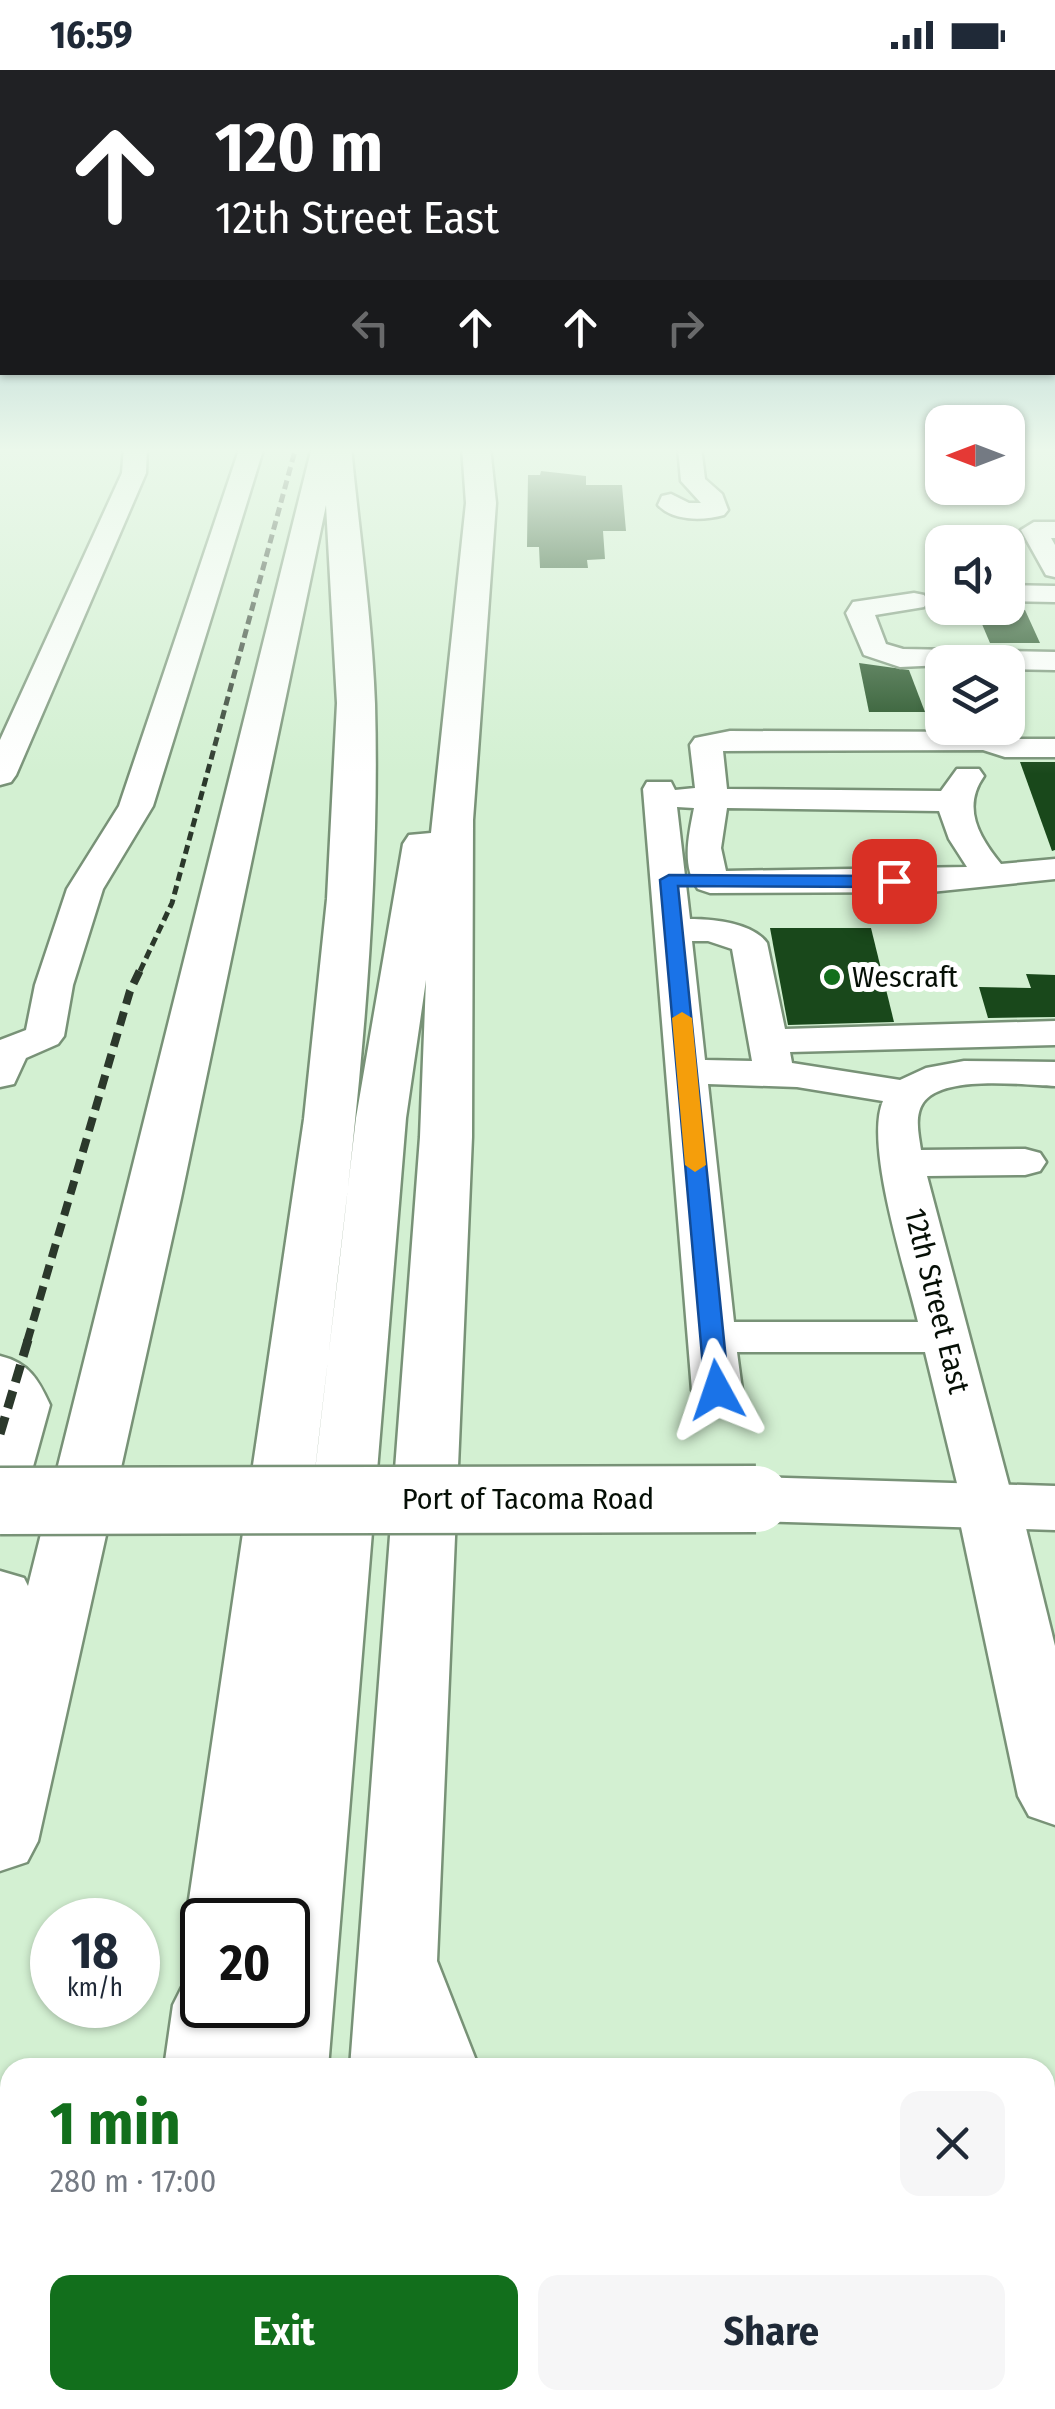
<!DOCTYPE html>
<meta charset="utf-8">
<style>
:root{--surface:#fff;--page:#f6f6f7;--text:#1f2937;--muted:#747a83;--accent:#126f1c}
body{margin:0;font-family:"Fira Sans Condensed",sans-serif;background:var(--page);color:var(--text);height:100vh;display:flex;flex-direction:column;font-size:38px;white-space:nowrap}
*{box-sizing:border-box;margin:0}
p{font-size:32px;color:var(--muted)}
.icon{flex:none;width:55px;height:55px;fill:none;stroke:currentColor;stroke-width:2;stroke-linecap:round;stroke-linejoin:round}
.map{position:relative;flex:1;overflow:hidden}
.sheet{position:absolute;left:0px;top:1988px;width:1055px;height:352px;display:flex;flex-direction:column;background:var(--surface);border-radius:30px 30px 0 0;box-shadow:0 2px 8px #0004}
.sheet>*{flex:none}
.guide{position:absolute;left:0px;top:0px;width:1055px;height:305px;box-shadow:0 2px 8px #0004;background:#202124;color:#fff;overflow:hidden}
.needle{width:65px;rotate:270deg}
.fabs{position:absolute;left:925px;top:335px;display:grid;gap:20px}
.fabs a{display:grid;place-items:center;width:100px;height:100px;border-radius:20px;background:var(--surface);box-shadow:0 2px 8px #0004;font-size:50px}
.speed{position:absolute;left:30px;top:1828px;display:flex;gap:20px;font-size:50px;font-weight:700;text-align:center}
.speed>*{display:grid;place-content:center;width:130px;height:130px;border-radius:50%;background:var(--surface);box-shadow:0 2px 8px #0004;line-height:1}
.speed small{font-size:25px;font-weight:400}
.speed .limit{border:5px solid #111;border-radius:15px;background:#fff;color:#111}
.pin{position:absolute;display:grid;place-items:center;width:85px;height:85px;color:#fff;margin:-42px;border-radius:20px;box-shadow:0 5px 15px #0006}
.me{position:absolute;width:110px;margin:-55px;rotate:355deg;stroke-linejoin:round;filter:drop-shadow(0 0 8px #0008)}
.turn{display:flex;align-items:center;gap:35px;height:210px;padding:0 50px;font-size:45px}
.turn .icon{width:130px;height:130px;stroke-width:2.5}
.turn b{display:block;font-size:70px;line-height:85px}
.lanes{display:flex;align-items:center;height:95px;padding:0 50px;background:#0003;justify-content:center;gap:50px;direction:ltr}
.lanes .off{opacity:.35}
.round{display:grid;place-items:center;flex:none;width:105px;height:105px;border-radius:20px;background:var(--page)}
.head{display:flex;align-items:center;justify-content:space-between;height:170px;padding:0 50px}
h1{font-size:60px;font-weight:700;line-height:75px;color:var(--accent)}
.cta{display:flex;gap:20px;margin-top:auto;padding:20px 50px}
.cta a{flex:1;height:115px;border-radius:20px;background:var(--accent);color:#fff;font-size:40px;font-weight:700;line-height:115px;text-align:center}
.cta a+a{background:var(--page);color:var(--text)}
.status{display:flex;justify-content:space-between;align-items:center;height:70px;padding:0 50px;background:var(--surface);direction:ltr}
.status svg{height:28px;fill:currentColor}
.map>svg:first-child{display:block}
.building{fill:#19481b}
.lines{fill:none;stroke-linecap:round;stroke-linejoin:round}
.minor-casing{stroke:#789277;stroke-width:5}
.major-casing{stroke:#789277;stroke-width:5}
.highway-casing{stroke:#789277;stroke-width:5}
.minor{fill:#fff;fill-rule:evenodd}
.major{fill:#fff;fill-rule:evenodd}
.highway{fill:#fff;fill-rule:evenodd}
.rail-far2{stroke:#2b382b;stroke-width:5;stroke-dasharray:9 5;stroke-linecap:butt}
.rail-far1{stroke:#2b382b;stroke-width:8;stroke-dasharray:14 8;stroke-linecap:butt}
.rail{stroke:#2b382b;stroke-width:9;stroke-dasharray:18 9;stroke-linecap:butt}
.major-bridge-casing{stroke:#789277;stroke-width:71;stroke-linecap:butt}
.major-bridge{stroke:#fff;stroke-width:66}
.route{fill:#1a73e8;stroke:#114b97;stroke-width:2.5}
.slow{fill:#f59e0b}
.poi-dot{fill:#126f1c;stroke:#fff;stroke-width:4}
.labels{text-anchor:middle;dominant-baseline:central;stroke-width:10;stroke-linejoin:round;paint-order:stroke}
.poi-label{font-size:30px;fill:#060f06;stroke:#fff;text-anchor:start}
.street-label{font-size:30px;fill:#060f06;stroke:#fff}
</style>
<div class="status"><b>16:59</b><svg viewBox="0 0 49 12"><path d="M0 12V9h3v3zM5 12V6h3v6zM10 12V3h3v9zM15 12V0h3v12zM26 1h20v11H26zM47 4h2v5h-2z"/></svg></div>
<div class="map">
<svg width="1055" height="2339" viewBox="0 0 1055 2339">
<rect width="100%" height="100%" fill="#d3f0d2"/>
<g class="building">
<polygon points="541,401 586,406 586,415 622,415 626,461 603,461 605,489 587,490 588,498 540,498 539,477 527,477 528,405 540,405"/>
<polygon points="976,540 1025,540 1040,573 990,573"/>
<polygon points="859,593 909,600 925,642 869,642"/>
<polygon points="1020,692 1055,692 1055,780 1052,781"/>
<polygon points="770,858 871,858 894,952 788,955"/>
<polygon points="1026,904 1055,905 1055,947 988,948 979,917 1031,918"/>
</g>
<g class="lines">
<defs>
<g id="minor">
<polygon points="124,377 147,377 146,403 16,705 11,712 0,715 0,670 122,403"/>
<polygon points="240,377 264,377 153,736 103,819 73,915 64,966 58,974 26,988 14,1014 0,1017 0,970 26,960 35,915 67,819 119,736"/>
<path d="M678 377H701L705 409 722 424 728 440 724 445C702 451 673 451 658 435L662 426 671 424 689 433H701L681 411Z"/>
<polygon points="1034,452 1055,452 1055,468 1051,468 1055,475 1055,507 1046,505 1021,460"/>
<polygon points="1008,515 1055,516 1055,532 1008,531"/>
<polygon points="914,523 924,525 928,531 924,537 875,545 886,574 903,579 1055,582 1055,600 1008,599 1008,592 900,597 864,585 846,543 853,532"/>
<path d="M730 661 988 662 1009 669H1055V687H1005L983 680 723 681 727 719 941 721 957 699H979L984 706C962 737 978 766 1001 794L1055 789V809L931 822 710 823 698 819C681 796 689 764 694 738L677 737 690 849C713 849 753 853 767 873L785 959 1055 951V975L790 982 792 993 900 1010 926 998 964 991 1055 992V1016C1024 1015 942 1004 923 1033 914 1046 919 1066 921 1080L1025 1079 1040 1083 1046 1092 1040 1101 1025 1105 927 1106 1015 1438 1007 1451 989 1456 971 1451 963 1438 925 1282H737L742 1320 734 1331 717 1336 700 1331 692 1320 643 719 647 712H671L675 720 695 718 690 675 695 668ZM727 738 939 741 949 769 967 797 726 801 721 778ZM692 871H708L732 879 752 991 705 990ZM708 1014 797 1017 883 1031C864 1075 906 1202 918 1252H734Z"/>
<path d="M0 1286C29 1293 38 1309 50 1335L26 1422 18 1434 0 1440Z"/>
</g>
<polygon id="major" points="756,1407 1055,1416 1055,1460 756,1451 733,1444 724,1429 733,1414"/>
<g id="highway">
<path d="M312 377H351C359 462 372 549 375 634 382 899 341 1165 312 1427L356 1048 403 774 409 765 431 763 466 433 462 377H490L496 433 473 750 472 1067 437 1891 479 1998H350L420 1067 426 910 406 1048 328 1998H164L173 1935 185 1911 202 1904V1935H288V1850H202V1874L198 1873 186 1850 304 1049 327 829 337 633 326 435 181 1128 38 1771 27 1792 0 1801V1501L24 1508 28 1516Z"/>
<polygon points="989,1416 1012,1423 1021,1438 1055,1576 1055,1755 1029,1746 1018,1726 957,1438 966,1423"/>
<polygon points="1055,2075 1055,2161 1045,2165 1045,2079"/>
<polygon points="113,2330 207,2330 205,2339 111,2339"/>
<polygon points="207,2330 301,2330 300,2339 206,2339"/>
<polygon points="317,2330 411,2330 410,2339 316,2339"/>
<polygon points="456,2330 555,2330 551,2339 452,2339"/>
</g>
</defs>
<use href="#minor" class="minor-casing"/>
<use href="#major" class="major-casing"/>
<use href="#highway" class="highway-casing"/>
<use href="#minor" class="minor"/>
<use href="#major" class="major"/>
<use href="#highway" class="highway"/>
<polyline class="rail-far2" points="140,901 172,833 296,377"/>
<polyline class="rail-far1" points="27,1272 130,921 141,898"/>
<polyline class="rail" points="0,1364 28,1270"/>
<defs>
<polyline id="major-bridge" points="0,1431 756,1429"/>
</defs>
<use href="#major-bridge" class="major-bridge-casing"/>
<use href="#major-bridge" class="major-bridge"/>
</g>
<linearGradient id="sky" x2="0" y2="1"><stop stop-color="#75a9b4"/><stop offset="0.54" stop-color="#ebf8eb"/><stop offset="1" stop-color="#ebf8eb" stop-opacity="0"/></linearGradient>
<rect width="1055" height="704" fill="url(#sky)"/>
<polygon class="route" points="669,805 894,806 903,811 894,817 678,816 729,1320 717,1328 705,1320 660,810"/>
<polygon class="slow" points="682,942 692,948 706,1095 695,1102 685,1095 672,948"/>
<circle class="poi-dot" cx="832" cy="907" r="10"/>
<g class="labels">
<g class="poi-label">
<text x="852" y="907">Wescraft</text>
</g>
<g class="street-label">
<text transform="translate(937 1231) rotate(76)">12th Street East</text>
<text x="528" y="1429">Port of Tacoma Road</text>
</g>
</g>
</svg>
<div class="fabs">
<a><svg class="needle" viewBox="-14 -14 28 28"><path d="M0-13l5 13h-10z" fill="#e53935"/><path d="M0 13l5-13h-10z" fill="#747a83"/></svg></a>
<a><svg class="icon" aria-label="sound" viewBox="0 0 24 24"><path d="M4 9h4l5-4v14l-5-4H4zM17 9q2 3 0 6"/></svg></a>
<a><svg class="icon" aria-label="layers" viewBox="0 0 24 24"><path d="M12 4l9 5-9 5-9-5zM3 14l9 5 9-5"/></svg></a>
</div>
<div class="speed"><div>18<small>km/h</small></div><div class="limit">20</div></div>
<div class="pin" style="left:894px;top:811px;background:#d93025"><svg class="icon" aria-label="arrive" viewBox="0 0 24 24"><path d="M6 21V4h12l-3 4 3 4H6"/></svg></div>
<svg class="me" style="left:717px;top:1320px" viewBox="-20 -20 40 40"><path d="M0-17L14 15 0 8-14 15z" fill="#1a73e8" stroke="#fff" stroke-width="4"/></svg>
<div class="guide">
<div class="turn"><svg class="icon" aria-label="ahead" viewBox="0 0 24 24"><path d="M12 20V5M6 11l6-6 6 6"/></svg><div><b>120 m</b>12th Street East</div></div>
<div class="lanes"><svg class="icon off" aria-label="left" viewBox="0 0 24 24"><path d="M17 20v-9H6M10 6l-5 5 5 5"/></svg><svg class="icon" aria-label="ahead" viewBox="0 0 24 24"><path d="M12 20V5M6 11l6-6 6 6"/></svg><svg class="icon" aria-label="ahead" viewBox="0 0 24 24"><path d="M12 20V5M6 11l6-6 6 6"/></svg><svg class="icon off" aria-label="right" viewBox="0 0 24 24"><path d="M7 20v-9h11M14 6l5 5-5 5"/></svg></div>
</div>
<section class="sheet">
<div class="head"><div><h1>1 min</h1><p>280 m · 17:00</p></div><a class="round"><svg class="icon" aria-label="close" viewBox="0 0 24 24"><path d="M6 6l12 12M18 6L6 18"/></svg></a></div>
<div class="cta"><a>Exit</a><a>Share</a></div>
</section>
</div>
